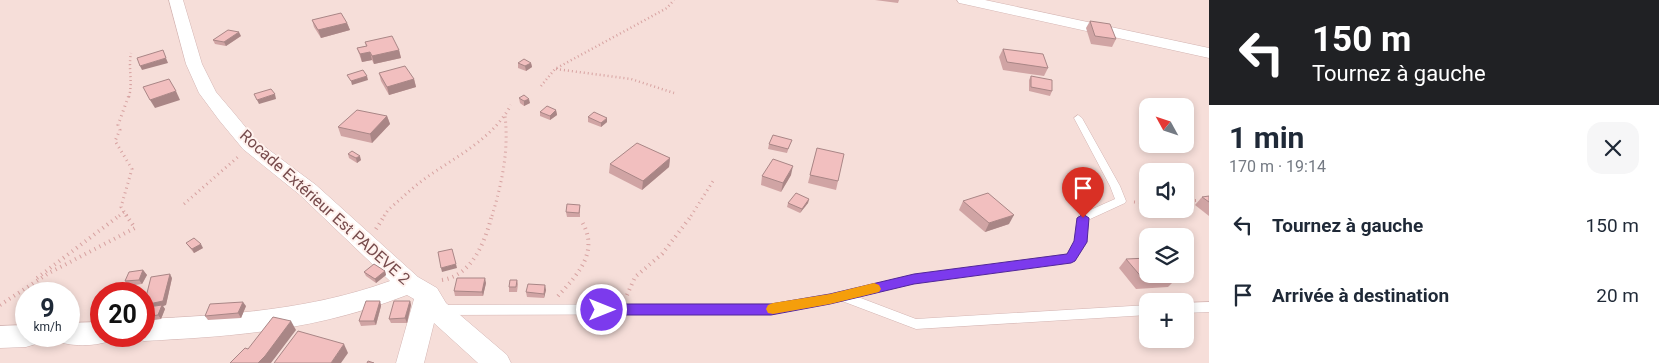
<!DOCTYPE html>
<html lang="fr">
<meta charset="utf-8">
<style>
:root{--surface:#fff;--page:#f6f6f7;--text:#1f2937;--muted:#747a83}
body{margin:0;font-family:Roboto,sans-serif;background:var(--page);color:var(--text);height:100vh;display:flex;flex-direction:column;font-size:19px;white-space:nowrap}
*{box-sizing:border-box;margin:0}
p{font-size:16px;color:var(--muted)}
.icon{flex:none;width:28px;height:28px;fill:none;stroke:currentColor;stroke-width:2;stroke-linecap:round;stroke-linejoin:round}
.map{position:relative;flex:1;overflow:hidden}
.details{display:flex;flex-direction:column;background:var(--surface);width:450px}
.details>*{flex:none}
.hud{background:#202124;color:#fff;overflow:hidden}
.needle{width:32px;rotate:310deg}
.tools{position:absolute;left:1139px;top:98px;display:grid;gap:10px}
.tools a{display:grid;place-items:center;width:55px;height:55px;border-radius:10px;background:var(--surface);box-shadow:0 2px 8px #0003;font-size:25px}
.speed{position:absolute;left:15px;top:282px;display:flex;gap:10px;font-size:25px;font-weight:700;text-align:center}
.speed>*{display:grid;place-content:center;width:65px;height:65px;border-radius:50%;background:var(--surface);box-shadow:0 2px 8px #0003;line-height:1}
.speed small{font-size:12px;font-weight:400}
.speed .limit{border:8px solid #d22;background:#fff;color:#111}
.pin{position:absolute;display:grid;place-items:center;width:42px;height:42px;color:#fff;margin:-51px -21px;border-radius:50% 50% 50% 0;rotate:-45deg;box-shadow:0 0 5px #0007}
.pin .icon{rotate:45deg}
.me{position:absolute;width:55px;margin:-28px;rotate:90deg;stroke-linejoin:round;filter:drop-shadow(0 0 4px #0008)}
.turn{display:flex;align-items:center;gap:18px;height:105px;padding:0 20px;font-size:22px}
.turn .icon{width:65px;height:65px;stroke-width:2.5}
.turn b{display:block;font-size:35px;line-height:42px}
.round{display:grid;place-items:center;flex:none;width:52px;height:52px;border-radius:15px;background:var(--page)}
.summary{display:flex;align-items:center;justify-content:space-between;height:85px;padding:0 20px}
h1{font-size:30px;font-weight:700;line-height:38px}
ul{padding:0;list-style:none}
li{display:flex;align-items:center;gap:15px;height:70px;padding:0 20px}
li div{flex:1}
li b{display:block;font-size:19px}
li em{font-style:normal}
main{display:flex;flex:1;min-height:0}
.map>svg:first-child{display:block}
.residential{fill:#f6ded9;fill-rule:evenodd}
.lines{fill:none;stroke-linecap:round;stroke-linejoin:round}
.lane-casing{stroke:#d3b4b2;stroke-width:1}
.street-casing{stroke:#d3b4b2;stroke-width:1}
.path-far2{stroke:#d7a2a1;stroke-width:2.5;stroke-dasharray:1 3;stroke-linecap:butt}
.path-far1{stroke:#d7a2a1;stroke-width:3;stroke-dasharray:1 4;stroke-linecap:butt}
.path{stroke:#d7a2a1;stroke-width:4;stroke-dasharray:1 4.5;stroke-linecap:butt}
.lane{fill:#fff;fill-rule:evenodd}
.street{fill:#fff;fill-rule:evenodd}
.wall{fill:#d0a4a4}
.shaded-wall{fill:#a98686}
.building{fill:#f2bfbf;stroke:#a98686}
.route{fill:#7c3aed;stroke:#51269a}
.slow{fill:#f59e0b}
.labels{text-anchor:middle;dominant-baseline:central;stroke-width:4;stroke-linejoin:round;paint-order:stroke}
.street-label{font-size:16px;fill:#774b4c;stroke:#fff2ee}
</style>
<main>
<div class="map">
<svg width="1209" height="363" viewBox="0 0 1209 363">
<rect width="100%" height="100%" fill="#fcece7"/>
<path class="residential" d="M0 0H1209V363H0ZM1148 106H1185V144H1148ZM1148 171H1185V209H1148ZM1148 236H1185V274H1148ZM26 294H69V336H26ZM101 294H144V336H101ZM1148 301H1185V339H1148Z"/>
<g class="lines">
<defs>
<g id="lane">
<polygon points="1078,115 1082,118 1120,186 1126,201 1125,203 1088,220 1087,242 1075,261 914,283 858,297 916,319 1148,305 1148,315 916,329 842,301 771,314 441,315 437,313 435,310 437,307 441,305 771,304 830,294 914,275 1067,254 1076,242 1079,215 1115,199 1110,186 1074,118"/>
<polygon points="1209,302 1209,312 1185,313 1185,303"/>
</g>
<g id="street">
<path d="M169 0H183L202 64 216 92 233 112 257 141 316 185 418 277 437 288 446 303 507 355 511 363H478L434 323 424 363H396L414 299 407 295C317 330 240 336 144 341L135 338 134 336H144V319C228 315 310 310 390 281L300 195 243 149 219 120 199 93 186 64Z"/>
<polygon points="957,0 985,0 1209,48 1209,58 964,4 959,3"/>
<path d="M101 322V336H113L110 341C95 346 75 347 60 342L57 336H69V323Z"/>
<polygon points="26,325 26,336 39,336 36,344 26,347 0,348 0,326"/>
</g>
</defs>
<use href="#lane" class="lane-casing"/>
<use href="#street" class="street-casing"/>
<g class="path-far2">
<polyline points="556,69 631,79 674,93"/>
<polyline points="541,86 555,69 667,8 674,0"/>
<path d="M129 97C133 81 128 68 131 53"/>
</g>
<g class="path-far1">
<polyline points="1185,201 1209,200"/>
<polyline points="1134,202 1148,203"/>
<polyline points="184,204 239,156"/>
<polyline points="119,216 124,212"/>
<polyline points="127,216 121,207 132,169 115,141 120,130 118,125 129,95"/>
<path d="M384 216 388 210C402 198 415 185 430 175 459 155 493 138 511 105"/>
<path d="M492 216C502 183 509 150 505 116"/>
<polyline points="691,216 715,178"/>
</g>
<g class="path">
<polyline points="376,229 385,215"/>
<polyline points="37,278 120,215"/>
<path d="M442 280C473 275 485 241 492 215"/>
<polyline points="627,295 635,277 662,254 692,215"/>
<path d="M558 296C579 273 600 251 581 220"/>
<polyline points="0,305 49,273 135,228 126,215"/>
</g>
<use href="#lane" class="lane"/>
<use href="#street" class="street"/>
</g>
<g class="wall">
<polygon points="875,0 899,0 898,3"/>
<polygon points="312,20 347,23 350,30 321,38 314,27"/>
<polygon points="1090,21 1116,39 1112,47 1091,44 1086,28"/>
<polygon points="241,36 226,46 215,44 213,40"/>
<polygon points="365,42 399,50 401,58 374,64 372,60 362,62 357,48 366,46"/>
<polygon points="1003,49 1048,68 1044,76 1003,70 999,57"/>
<polygon points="518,63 531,63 532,67 526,71 518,68"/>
<polygon points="379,73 414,79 416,87 389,95 381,81"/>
<polygon points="1031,76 1052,91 1050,96 1029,91 1029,80"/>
<polygon points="519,98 530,103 524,106 520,103"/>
<polygon points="556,110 557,115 550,120 540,116 540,112"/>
<polygon points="387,116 390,124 372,143 341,136 338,127"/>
<polygon points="588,117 607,122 601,127 588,122"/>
<polygon points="769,144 790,144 787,153 768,149"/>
<polygon points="817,148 838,181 836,190 808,183"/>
<polygon points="348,154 361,160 357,163 349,158"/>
<polygon points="670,158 669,167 642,190 609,173 610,164"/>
<polygon points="791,175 781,192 761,185 762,176"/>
<polygon points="1209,196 1209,216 1195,205 1202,197"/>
<polygon points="809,199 808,203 800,213 787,207 788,203"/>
<polygon points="963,201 1009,224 985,232 959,210"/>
<polygon points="580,205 580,217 567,217 566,212"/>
<polygon points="186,243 203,248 194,253 189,247"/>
<polygon points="1126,259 1176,279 1168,287 1136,289 1119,268"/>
<polygon points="143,270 147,275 142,284 128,286 125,281"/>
<polygon points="385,271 386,275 376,283 366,276 364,272"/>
<polygon points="172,278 166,305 163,306 165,309 161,319 147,321 144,317 147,310 144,305"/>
<polygon points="517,280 518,284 517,292 509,292 509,287"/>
<polygon points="486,283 483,296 455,296 454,291"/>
<polygon points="546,290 544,298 527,297 526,292"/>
<polygon points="380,301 381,306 376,325 361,326 359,321"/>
<polygon points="410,301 411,305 407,323 391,323 389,319"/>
<polygon points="246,306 241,318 208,320 205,316"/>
</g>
<g class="shaded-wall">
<polygon points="347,23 350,30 321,38 318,30"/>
<polygon points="239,32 241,36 226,46 224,42"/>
<polygon points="399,50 401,58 374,64 372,56"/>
<polygon points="370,52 372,60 362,62 360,54"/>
<polygon points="166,58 168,63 142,70 140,66"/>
<polygon points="531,63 532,67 526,71 525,66"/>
<polygon points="367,76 368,80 352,85 351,81"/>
<polygon points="414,79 416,87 389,95 387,87"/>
<polygon points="176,91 180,100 155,108 150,100"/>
<polygon points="275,94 276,99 259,104 257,100"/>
<polygon points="529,99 530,103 524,106 524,101"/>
<polygon points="556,110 557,115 550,120 550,116"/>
<polygon points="387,116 390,124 372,143 370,134"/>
<polygon points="607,118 607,122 601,127 601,123"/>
<polygon points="360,156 361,160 357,163 356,158"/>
<polygon points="670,158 669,167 642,190 643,181"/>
<polygon points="793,166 791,175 781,192 783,183"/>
<polygon points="809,199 808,203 800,213 802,209"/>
<polygon points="1014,215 1009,224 985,232 989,223"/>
<polygon points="201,244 203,248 194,253 192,249"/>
<polygon points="456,264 457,268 442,272 441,268"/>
<polygon points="143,270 147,275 142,284 139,280"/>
<polygon points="385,271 386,275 376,283 375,279"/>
<polygon points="170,274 172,278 166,305 163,306 165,309 161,319 158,315 147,310 144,305"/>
<polygon points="485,278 486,283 483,296 482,292"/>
<polygon points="545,285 546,290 544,298 544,294"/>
<polygon points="380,301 381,306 376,325 374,321"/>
<polygon points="410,301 411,305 407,323 405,318"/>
<polygon points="243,302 246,306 241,318 238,313"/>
<polygon points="291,321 296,330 271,363 258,363"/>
<polygon points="344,344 348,353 341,363 331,363"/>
</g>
<g class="building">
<polygon points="341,13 347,23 318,30 312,20"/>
<polygon points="1090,21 1110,24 1116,39 1095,36"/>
<polygon points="228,30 239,32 224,42 213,40"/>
<polygon points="392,36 399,50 372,56 370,52 360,54 357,48 367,46 365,42"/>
<polygon points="1003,49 1043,54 1048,68 1007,62"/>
<polygon points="163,50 166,58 140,66 137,58"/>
<polygon points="524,59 531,63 525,66 518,63"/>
<polygon points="405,66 414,79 387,87 379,73"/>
<polygon points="363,70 367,76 351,81 347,75"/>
<polygon points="1031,76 1052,80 1052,91 1031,87"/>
<polygon points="169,79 176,91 150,100 143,87"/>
<polygon points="271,89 275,94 257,100 254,94"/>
<polygon points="524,95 529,99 524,101 519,98"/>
<polygon points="547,106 556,110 550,116 540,112"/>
<polygon points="357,110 387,116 370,134 338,127"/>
<polygon points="594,112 607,118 601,123 588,117"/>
<polygon points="773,135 792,140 788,149 769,144"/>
<polygon points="637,143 670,158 643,181 610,164"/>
<polygon points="817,148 844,154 838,181 810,175"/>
<polygon points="352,151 360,156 356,158 348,154"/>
<polygon points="773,159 793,166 783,183 762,176"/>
<polygon points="796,193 809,199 802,209 788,203"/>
<polygon points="988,193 1014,215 989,223 963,201"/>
<polygon points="1209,196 1209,202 1202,197"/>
<polygon points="567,204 580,205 579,213 566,212"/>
<polygon points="194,238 201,244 192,249 186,243"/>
<polygon points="452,249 456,264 441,268 438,252"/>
<polygon points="1148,258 1148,274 1171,274 1176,279 1144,280 1126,259"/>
<polygon points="374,264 385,271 375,279 364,272"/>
<polygon points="143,270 139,280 125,281 129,272"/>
<polygon points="170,274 163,301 144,305 151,277"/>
<polygon points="457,278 485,278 482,292 454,291"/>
<polygon points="510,280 517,280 516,287 509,287"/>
<polygon points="528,284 545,285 544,294 526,292"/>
<polygon points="366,301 380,301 374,321 359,321"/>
<polygon points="394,301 410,301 405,318 389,319"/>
<polygon points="243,302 238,313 205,316 210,304"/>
<polygon points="162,305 158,315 144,317 148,307"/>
<polygon points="273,317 291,321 265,356 258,363 230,363 245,348 248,349"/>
<polygon points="298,331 344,344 331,363 274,363"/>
<polygon points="368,361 374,363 367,363"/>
</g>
<polygon class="route" points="1083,214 1089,218 1087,242 1075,261 1071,263 914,284 830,304 771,315 602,315 597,314 595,310 597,306 602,304 771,304 830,294 914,274 1067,254 1074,241 1077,218"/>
<polygon class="slow" points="874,283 879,285 881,289 879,292 830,304 773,314 768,313 766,309 768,305 773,303 830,294"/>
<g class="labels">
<g class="street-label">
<text transform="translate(325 207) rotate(42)">Rocade Extérieur Est PADEVE 2</text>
</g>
</g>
</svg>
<div class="tools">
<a><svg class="needle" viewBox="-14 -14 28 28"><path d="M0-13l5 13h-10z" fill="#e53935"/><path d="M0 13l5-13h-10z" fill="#747a83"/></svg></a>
<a><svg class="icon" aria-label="sound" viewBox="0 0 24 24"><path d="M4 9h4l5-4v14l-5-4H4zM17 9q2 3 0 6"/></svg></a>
<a><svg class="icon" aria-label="layers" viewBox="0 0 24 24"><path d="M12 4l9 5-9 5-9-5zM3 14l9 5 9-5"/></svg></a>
<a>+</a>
</div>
<div class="speed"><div>9<small>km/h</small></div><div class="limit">20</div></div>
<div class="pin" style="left:1083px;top:218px;background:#d93025"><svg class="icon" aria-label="arrive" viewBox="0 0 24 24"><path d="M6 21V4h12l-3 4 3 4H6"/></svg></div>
<svg class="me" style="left:602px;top:310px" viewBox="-20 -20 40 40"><circle r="17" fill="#7c3aed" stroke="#fff" stroke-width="3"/><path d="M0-11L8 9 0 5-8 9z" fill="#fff"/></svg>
</div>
<section class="details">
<div class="hud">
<div class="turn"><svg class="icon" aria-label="left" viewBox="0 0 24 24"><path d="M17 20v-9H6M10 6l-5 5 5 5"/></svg><div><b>150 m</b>Tournez à gauche</div></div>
</div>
<div class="summary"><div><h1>1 min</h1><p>170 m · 19:14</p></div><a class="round"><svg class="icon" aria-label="close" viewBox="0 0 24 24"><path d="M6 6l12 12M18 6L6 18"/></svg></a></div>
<ul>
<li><svg class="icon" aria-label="left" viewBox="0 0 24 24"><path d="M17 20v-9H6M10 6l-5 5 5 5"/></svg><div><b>Tournez à gauche</b></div><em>150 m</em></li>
<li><svg class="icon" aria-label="arrive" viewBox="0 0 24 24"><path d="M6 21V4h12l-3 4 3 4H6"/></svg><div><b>Arrivée à destination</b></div><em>20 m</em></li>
</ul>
</section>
</main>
